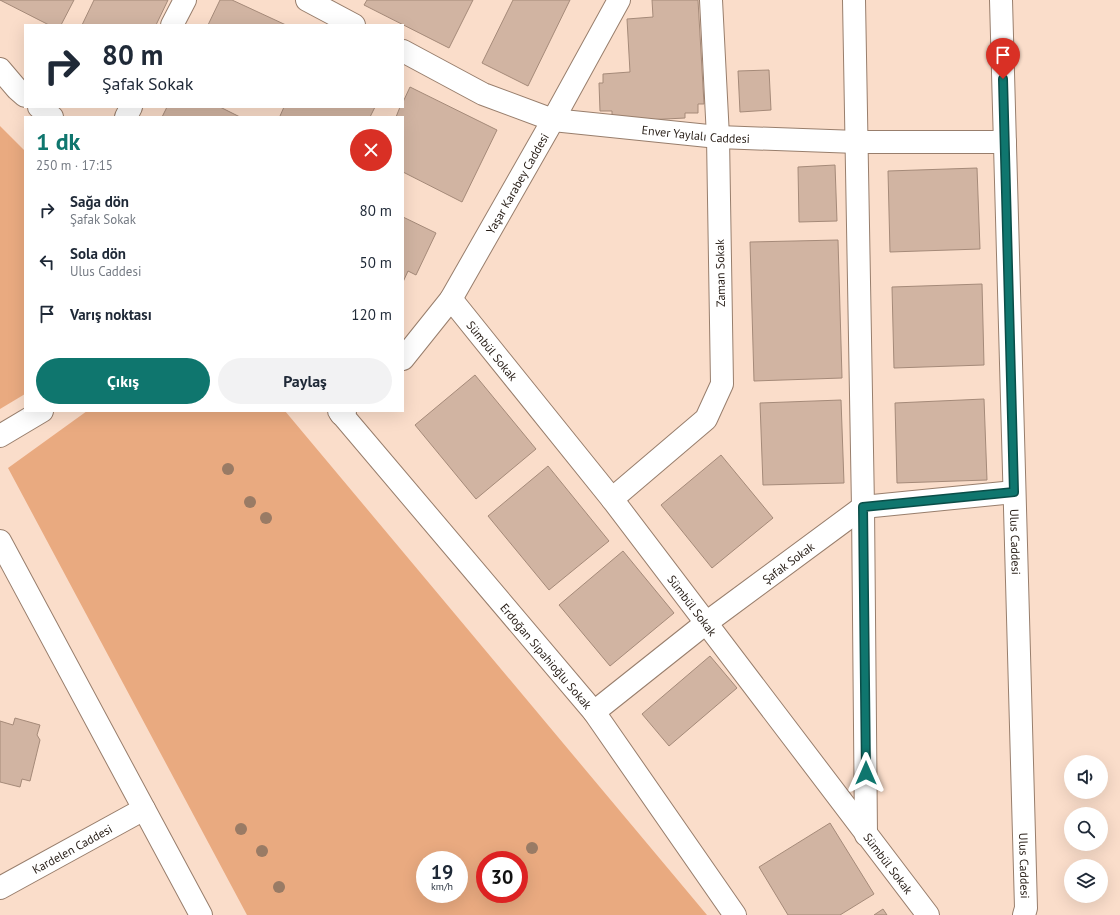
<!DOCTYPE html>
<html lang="tr">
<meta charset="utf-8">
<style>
:root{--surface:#fff;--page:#f2f2f3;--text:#1f2937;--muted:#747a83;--accent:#0f766e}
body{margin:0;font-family:"PT Sans",sans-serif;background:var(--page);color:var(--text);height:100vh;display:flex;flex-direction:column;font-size:15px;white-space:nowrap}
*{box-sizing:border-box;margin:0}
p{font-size:13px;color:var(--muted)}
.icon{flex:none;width:22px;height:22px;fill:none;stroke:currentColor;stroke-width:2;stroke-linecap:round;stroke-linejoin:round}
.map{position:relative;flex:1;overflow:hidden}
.details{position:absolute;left:24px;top:116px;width:380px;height:296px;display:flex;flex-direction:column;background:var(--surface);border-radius:0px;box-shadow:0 4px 16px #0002}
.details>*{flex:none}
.top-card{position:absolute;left:24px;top:24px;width:380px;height:84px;border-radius:0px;box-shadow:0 4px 16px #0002;background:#fff;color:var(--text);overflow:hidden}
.controls{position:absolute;left:1064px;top:755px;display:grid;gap:8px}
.controls a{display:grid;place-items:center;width:44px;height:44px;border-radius:50%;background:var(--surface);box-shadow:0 4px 16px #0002;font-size:20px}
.speed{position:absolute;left:416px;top:851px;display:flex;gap:8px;font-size:20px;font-weight:700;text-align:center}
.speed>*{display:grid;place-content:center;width:52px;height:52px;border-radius:50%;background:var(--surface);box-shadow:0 4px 16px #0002;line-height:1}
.speed small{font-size:10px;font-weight:400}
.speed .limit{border:6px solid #d22;background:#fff;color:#111}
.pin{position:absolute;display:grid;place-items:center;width:34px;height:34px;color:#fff;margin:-41px -17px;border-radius:50% 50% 50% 0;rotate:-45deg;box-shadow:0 0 4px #0007}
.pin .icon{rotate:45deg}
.me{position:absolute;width:44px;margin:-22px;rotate:0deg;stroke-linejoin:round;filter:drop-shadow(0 0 3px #0008)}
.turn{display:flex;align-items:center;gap:14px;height:84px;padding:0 12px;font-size:18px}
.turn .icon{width:52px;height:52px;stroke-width:2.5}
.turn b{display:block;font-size:28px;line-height:34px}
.round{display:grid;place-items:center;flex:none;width:42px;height:42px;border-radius:21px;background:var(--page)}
.headline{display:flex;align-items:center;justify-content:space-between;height:68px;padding:0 12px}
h1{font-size:24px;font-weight:800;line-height:30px;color:var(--accent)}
.cta{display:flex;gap:8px;margin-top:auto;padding:8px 12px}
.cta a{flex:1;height:46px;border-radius:24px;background:var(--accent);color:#fff;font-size:16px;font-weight:800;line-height:46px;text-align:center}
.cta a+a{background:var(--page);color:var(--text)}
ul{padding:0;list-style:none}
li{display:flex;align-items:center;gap:12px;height:52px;padding:0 12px}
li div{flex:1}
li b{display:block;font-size:15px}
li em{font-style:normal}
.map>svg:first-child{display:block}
.green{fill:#e9aa80;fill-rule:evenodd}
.building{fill:#d1b4a2;stroke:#a58a79}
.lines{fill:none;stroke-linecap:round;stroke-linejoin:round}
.street-casing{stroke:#987e6c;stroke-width:24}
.secondary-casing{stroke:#987e6c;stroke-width:24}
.street{stroke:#fff;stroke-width:22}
.secondary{stroke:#fff;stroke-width:22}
.tree{fill:#997b65}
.route-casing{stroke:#0a4d48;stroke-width:10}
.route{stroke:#0f766e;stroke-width:7}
.labels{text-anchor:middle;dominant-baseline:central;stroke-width:3;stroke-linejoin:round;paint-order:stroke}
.street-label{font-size:12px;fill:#261c15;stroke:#fff}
</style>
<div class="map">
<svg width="1120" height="915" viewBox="0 0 1120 915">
<rect width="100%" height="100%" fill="#faddca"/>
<g class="green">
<polygon points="0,126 25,151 25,394 0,409"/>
<path d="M87 411H285L707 915H247L8 468ZM425 860H459V894H425ZM485 860H519V894H485Z"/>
</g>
<g class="building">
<polygon points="0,0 74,0 61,25 49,25"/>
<polygon points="94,0 168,0 156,25 82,25"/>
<polygon points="220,0 232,0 286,25 208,25"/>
<polygon points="367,0 473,0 449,48 364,5"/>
<polygon points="513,0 570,0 528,86 482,63"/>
<polygon points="652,0 698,0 704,104 698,104 698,113 685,113 685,118 626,121 612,118 612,111 600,111 599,83 603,83 603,74 630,72 627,19 653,17"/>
<polygon points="769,70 771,110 740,112 738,71"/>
<polygon points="410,87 497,130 462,202 403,172 403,117 396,117 400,107 403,107 403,102"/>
<polygon points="167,107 220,107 240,117 162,117"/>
<polygon points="284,107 375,107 370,117 281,117 280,116"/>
<polygon points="835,165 837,221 799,222 798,167"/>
<polygon points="977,168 980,249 890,252 888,171"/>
<polygon points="403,217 436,233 416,275 408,271 403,282"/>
<polygon points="838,240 842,378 754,381 750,242"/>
<polygon points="982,284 984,365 894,368 892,287"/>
<polygon points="475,375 536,449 476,499 415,425"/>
<polygon points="984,399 987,480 897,483 895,403"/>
<polygon points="841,400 844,483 763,485 760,403"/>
<polygon points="721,455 773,518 712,568 661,505"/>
<polygon points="548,466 609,541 549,590 488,516"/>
<polygon points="623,551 674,613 610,666 559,605"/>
<polygon points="710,656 737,688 669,746 642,714"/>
<polygon points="15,718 40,725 37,735 40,740 30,781 22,779 20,787 0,782 0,721 13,725"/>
<polygon points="830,823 874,894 840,915 788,915 759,867"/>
<polygon points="883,909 887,915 874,915"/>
</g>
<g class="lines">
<defs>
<g id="street">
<polyline points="307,0 354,25"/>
<polyline points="854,0 863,507 866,835"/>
<path id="s1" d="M1001 0 1026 908 1024 915"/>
<polyline points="172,25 185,0"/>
<path id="s2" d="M403 51 483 94 553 120 718 137 857 142H1005"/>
<polyline points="0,69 17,89 25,96"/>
<polyline points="39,107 52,117"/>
<polyline points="126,117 131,107"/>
<path id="s3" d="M451 299 612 499 928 915"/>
<path id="s4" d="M339 411 594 712 735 915"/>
<polyline points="0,436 42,411"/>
<polyline points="612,499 706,419 722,384 718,137 711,0"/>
<polyline points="0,541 201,915"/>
<path id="s5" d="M594 712 706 623 863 507 1014 492"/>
<path id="s6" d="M0 888 144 809"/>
</g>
<g id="secondary">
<path id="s7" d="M403 359 451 299 553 120 619 0"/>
<polyline points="341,414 345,411"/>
</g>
</defs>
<use href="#street" class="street-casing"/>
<use href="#secondary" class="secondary-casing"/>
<use href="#street" class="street"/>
<use href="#secondary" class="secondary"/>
</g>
<g class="tree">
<circle cx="228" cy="469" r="6"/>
<circle cx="250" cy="502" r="6"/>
<circle cx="266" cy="518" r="6"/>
<circle cx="241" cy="829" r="6"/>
<circle cx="532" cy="848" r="6"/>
<circle cx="262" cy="851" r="6"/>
<circle cx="279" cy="887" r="6"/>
</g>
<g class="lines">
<defs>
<polyline id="route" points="866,773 863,507 1014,492 1003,79"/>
</defs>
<use href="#route" class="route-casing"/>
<use href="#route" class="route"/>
</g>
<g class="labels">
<g class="street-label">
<text stroke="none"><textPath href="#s2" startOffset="309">Enver Yaylalı Caddesi</textPath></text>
<text stroke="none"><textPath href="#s7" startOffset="210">Yaşar Karabey Caddesi</textPath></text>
<text transform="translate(720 273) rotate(-91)">Zaman Sokak</text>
<text stroke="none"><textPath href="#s3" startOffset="66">Sümbül Sokak</textPath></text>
<text stroke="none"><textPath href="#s1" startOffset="542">Ulus Caddesi</textPath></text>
<text stroke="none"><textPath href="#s5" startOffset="245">Şafak Sokak</textPath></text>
<text stroke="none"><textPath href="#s3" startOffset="390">Sümbül Sokak</textPath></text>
<text stroke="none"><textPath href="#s4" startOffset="321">Erdoğan Sipahioğlu Sokak</textPath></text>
<text stroke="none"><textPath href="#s6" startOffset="82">Kardelen Caddesi</textPath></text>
<text stroke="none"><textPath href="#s3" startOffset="714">Sümbül Sokak</textPath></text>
<text stroke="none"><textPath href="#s1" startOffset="866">Ulus Caddesi</textPath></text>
</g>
</g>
</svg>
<div class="controls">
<a><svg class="icon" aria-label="sound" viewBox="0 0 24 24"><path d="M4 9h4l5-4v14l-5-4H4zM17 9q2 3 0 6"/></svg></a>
<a><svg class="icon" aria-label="search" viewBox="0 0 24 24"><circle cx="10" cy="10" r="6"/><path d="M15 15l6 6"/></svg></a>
<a><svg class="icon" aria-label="layers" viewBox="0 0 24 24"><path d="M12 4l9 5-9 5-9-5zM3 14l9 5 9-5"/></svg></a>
</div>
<div class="speed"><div>19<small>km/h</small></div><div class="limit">30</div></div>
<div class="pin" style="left:1003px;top:79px;background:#d93025"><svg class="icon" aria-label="arrive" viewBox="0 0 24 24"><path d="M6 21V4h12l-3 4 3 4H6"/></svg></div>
<svg class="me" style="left:866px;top:773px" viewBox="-20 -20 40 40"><path d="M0-17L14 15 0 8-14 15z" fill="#0f766e" stroke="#fff" stroke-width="4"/></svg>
<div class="top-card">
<div class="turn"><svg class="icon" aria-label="right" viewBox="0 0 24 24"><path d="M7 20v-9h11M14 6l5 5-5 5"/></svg><div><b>80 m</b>Şafak Sokak</div></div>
</div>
<section class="details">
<div class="headline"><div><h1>1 dk</h1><p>250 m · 17:15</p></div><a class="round" style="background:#d93025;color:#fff"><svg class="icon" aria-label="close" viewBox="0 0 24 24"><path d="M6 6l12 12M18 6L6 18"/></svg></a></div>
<ul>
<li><svg class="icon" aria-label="right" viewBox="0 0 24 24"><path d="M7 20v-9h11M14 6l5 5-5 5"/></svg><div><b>Sağa dön</b><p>Şafak Sokak</p></div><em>80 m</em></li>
<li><svg class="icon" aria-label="left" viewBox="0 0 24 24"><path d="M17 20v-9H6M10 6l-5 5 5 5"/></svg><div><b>Sola dön</b><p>Ulus Caddesi</p></div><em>50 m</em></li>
<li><svg class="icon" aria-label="arrive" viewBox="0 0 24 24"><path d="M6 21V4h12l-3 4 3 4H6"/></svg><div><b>Varış noktası</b></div><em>120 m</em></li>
</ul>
<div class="cta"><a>Çıkış</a><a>Paylaş</a></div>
</section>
</div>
